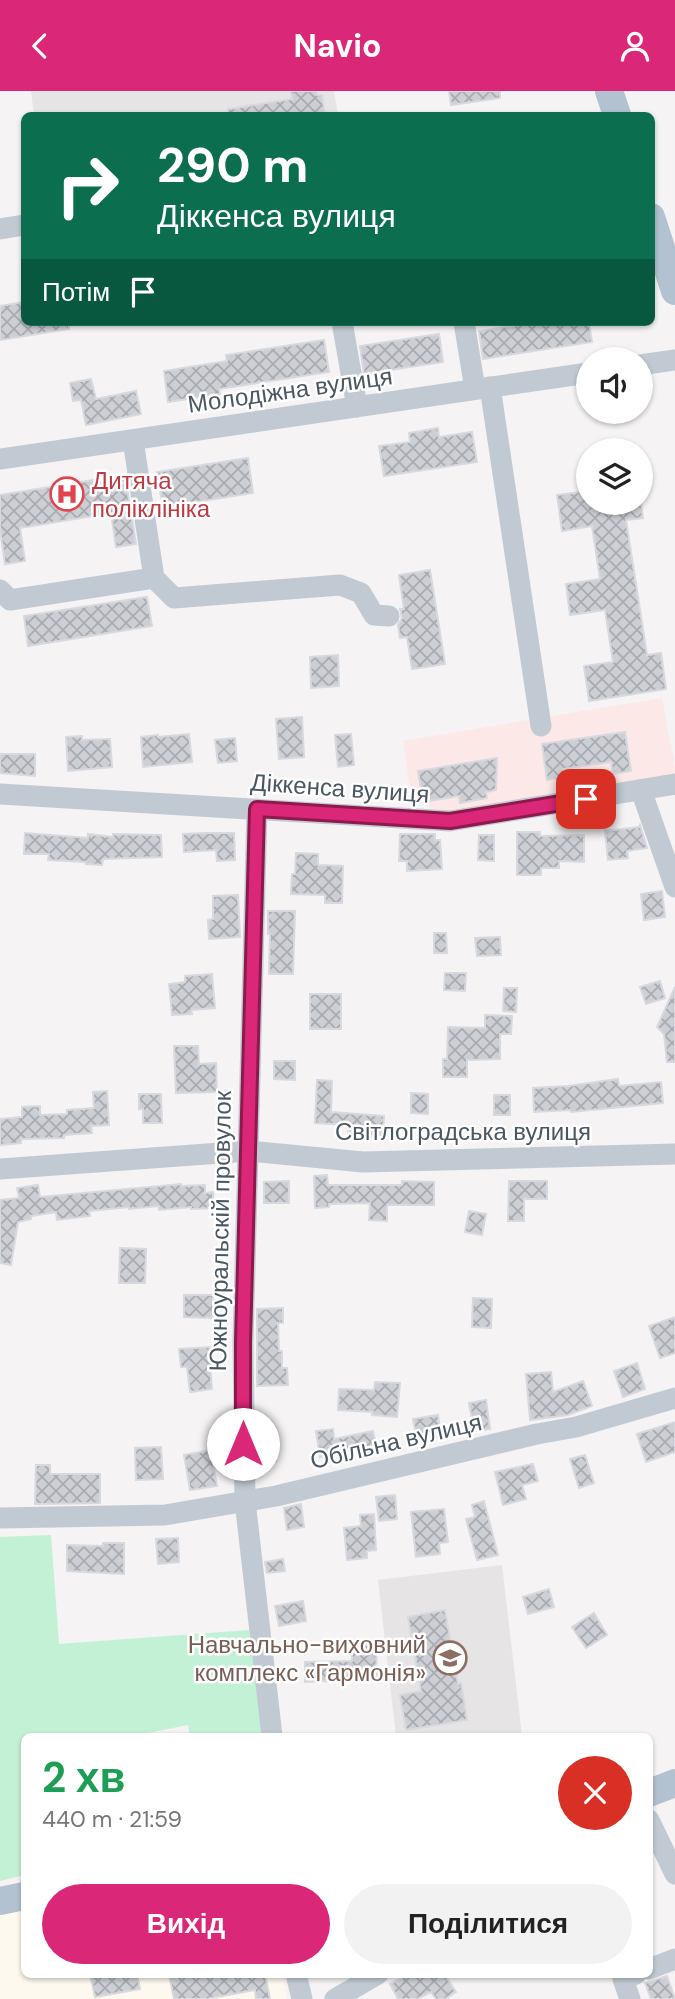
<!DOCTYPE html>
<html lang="uk">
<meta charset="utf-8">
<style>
:root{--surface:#fff;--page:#f2f2f2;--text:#222;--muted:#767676;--accent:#db2777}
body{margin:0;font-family:"DM Sans",sans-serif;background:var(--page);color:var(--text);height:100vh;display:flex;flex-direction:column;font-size:26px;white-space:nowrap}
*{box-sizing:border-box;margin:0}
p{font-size:23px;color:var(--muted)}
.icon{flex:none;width:38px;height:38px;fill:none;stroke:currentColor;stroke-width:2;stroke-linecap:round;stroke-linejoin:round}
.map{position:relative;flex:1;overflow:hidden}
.panel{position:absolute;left:21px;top:1642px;width:632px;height:245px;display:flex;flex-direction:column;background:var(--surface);border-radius:10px;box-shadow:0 2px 5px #0004}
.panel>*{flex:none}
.top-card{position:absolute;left:21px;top:21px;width:634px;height:214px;border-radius:10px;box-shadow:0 2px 5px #0004;background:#0b6e4f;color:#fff;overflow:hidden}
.tools{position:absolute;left:576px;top:256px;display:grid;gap:14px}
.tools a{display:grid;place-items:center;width:77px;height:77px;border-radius:50%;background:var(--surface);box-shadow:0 2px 5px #0004;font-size:35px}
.pin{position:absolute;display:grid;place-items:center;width:60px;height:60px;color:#fff;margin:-30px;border-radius:14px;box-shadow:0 4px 10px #0006}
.me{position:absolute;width:77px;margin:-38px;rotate:0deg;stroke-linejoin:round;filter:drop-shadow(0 0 5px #0008)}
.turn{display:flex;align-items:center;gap:24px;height:147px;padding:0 21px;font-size:32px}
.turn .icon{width:91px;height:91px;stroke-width:2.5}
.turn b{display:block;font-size:49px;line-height:60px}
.then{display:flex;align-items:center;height:66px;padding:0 21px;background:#0003;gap:14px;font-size:26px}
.round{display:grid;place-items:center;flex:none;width:74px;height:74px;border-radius:37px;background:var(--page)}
.overview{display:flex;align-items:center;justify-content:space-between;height:119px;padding:0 21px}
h1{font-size:42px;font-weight:700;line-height:52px;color:#1e9e55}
.button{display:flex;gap:14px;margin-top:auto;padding:14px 21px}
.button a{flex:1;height:80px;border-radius:42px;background:var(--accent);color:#fff;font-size:28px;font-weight:700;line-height:80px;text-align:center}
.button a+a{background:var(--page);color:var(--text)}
header{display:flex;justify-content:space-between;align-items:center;height:91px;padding:0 21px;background:var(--accent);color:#fff;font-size:32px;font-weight:700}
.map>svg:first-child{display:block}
.commercial{fill:#fdf9ef}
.education{fill:#e6e4e5}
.medical{fill:#fce8e6}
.grass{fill:#c3f1d5}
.building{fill:url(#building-cross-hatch);stroke:#d7d9de;stroke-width:2}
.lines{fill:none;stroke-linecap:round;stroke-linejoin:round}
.minor{stroke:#c1cad2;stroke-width:21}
.major{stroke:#b3c2d1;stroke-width:28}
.route-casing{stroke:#8e194d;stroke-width:18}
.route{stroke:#db2777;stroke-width:12}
.labels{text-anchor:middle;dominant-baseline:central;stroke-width:5;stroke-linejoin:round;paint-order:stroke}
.street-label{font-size:24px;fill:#4a5661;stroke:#fff}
.health-label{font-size:24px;fill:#be3a42;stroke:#fff;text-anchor:start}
.education-label{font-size:24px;fill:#785e54;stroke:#fff;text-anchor:end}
</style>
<header><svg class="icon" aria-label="back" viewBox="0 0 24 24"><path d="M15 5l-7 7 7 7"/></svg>Navio<svg class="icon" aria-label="person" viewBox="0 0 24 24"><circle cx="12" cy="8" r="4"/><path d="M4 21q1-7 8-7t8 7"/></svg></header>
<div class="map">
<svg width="675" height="1908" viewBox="0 0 675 1908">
<defs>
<pattern id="building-cross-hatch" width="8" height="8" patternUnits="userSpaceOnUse" patternTransform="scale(1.75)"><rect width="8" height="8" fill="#cdcfd5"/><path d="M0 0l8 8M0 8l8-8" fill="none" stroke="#a8abb0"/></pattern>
</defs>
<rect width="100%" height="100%" fill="#f5f3f3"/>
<polygon class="commercial" points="24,1816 24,1883 282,1883 287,1908 0,1908 0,1821"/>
<g class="education">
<polygon points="31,0 334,0 338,24 34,24"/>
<polygon points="502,1474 522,1645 396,1645 378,1489"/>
</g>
<polygon class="medical" points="662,607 675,678 675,688 451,723 412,710 403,650"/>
<polygon class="grass" points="51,1444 59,1553 249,1539 262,1645 190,1645 188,1634 133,1645 24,1645 24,1784 0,1790 0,1446"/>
<g class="building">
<polygon points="291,0 316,0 317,4 322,4 325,24 228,24 228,18 292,8"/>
<polygon points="449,0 500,0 500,7 451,14"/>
<polygon points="24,211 24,231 69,231 69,238 0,249 0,215"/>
<polygon points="539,231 589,231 592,251 483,268 479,240"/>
<polygon points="439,243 443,271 364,283 360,255"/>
<polygon points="324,249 329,281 219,298 220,303 168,311 164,280 227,270 226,264"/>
<polygon points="91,288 96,308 136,300 141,323 86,334 81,309 73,310 70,292"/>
<polygon points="438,337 439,346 472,341 477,371 384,385 379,355 410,351 409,342"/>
<polygon points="248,367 253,402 163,416 157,381"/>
<polygon points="125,384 136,453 116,456 111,422 20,437 25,470 5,473 0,439 0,404"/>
<polygon points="588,400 588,411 641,411 643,427 626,429 647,564 661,562 666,598 589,610 584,575 613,571 605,519 570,524 566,493 600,488 592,435 562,440 557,404"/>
<polygon points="430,479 445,573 412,578 407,546 400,547 398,534 402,527 400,518 404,518 399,484"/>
<polygon points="147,506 152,535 28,555 24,525"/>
<polygon points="338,564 339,595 311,597 310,566"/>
<polygon points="302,626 304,666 279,668 276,628"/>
<polygon points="625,641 631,680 613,683 611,671 563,678 565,686 547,689 542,653"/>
<polygon points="189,643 192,671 143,676 141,646 158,644 158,646"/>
<polygon points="351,643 354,674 338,676 335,644"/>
<polygon points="82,645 82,649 110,648 112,676 68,680 66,646"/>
<polygon points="235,647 237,670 218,672 215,649"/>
<polygon points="0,663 35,663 35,685 0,682"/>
<polygon points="497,667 496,699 486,701 487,707 460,712 459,705 423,711 418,680"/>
<polygon points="640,734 647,757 627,760 628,767 608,769 605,740 639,736"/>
<polygon points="517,741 540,741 540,745 584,744 584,771 559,770 559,777 541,777 541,784 517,784"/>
<polygon points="25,742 88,747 88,743 113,746 113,743 161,744 162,766 103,768 102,774 86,773 86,771 48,769 49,763 24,763"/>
<polygon points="204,742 234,742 235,769 217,770 216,759 184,761 183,743"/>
<polygon points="400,743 435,743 435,749 440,749 442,778 407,780 407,770 399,770"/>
<polygon points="479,744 494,744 494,770 478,769"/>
<polygon points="296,762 318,763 318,774 343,775 342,812 325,812 325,804 291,803 292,783 295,783"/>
<polygon points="662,800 665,826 644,829 641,803"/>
<polygon points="238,804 240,846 209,848 208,829 213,828 213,805"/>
<polygon points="268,820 295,820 293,883 269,883 270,843 268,843"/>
<polygon points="434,842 446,842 447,862 434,862"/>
<polygon points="500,846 501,864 477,865 475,847"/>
<polygon points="445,882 466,882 465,900 444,899"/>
<polygon points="212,883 215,917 191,919 192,923 172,924 169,893 185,891 185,885"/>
<polygon points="660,890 665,907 646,913 640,896"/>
<polygon points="675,896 675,971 667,971 664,943 657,936"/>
<polygon points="504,897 517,897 516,921 503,920"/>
<rect x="310" y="903" width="31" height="35"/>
<polygon points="485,924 512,925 511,943 500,943 500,968 467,969 467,986 443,986 443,968 447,968 448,936 485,937"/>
<polygon points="174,955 198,955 199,973 216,972 217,1001 176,1002"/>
<polygon points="274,970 295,970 295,989 274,988"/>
<polygon points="618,988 619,995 661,991 663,1012 571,1021 571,1019 534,1021 533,997 568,995"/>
<polygon points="317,989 332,990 331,1021 384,1025 383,1046 348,1043 349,1034 315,1032"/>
<polygon points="107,1000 109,1034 91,1035 92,1042 64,1044 64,1047 21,1048 21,1052 0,1054 0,1028 22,1026 22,1016 40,1015 40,1024 67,1023 67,1019 94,1017 93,1001"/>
<polygon points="411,1002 428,1003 428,1023 411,1022"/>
<polygon points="139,1003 161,1003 162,1032 143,1032 143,1018 139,1018"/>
<rect x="494" y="1004" width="16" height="20"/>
<polygon points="327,1084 328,1094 402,1094 402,1090 434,1091 434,1114 387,1114 387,1130 369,1129 370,1112 329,1113 329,1116 315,1117 314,1085"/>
<polygon points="289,1090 289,1112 264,1112 264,1091"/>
<polygon points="509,1090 547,1090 547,1108 524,1108 524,1130 508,1130"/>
<polygon points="181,1093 181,1095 205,1094 205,1102 213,1101 214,1117 191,1118 191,1116 159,1119 159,1115 129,1118 129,1116 89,1120 90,1125 57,1129 56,1121 31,1125 31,1128 18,1131 11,1174 0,1172 0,1109 19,1107 17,1097 38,1094 40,1106"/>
<polygon points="469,1120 486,1123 482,1144 465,1141"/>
<polygon points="120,1157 146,1158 145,1192 119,1192"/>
<polygon points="184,1204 213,1204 213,1227 184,1226"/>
<polygon points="473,1207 492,1208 491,1237 472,1236"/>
<polygon points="283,1217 283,1232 278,1232 279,1260 282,1260 282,1277 287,1277 288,1294 257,1295 257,1218"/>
<polygon points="675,1226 675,1262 660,1267 649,1235"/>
<polygon points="212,1256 213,1275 210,1275 212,1298 190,1301 187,1276 181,1276 179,1258"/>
<polygon points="637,1272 645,1298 623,1306 614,1280"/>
<polygon points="551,1281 553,1301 583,1290 592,1315 568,1324 530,1329 526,1283"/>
<polygon points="375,1291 400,1292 397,1326 372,1324 373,1321 338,1319 339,1298 374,1299"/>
<polygon points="486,1309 490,1338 474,1340 469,1312"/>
<polygon points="438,1324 441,1346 417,1350 413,1328"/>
<polygon points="675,1331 675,1361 646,1371 637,1343"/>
<polygon points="333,1338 334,1348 373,1340 376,1354 320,1366 316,1340"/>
<polygon points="272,1343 276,1370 258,1373 257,1345"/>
<polygon points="161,1356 163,1388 136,1389 135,1357"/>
<polygon points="211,1359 217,1395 190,1399 184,1364"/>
<polygon points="585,1364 594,1392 579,1397 570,1368"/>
<polygon points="533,1373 538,1390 522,1394 526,1408 503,1414 495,1381"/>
<polygon points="36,1374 50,1374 50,1383 100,1383 100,1412 35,1413"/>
<polygon points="395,1404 397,1428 379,1430 376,1406"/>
<polygon points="484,1410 498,1464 477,1469 466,1428 475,1426 472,1414"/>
<polygon points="301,1413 304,1436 287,1439 284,1417"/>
<polygon points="444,1418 448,1451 439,1452 440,1463 416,1466 411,1421"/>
<polygon points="374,1423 376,1459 367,1460 367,1467 347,1469 344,1437 361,1435 360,1424"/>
<polygon points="178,1447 179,1471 158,1473 156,1448"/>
<polygon points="103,1452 124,1452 124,1483 67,1480 67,1454 103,1455"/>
<polygon points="283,1468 285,1480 267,1482 265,1471"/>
<polygon points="549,1498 554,1516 528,1523 523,1506"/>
<polygon points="303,1510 306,1530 279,1535 275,1515"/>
<polygon points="445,1519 458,1593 461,1592 467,1629 406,1639 400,1604 421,1600 408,1526"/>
<polygon points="594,1522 607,1544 586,1557 572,1536"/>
<polygon points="376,1553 377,1588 305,1591 305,1571 352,1570 352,1554"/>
<polygon points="90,1883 137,1883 140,1898 95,1906"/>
<polygon points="169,1883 265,1883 270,1908 256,1908 255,1899 206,1908 174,1908"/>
<polygon points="409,1883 444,1883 456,1901 445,1908 436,1908 431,1901 417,1908 398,1908 390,1893"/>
<polygon points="667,1885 675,1908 651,1908 645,1892"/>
</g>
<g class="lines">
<g class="minor">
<polyline points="0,138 24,134"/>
<polyline points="342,231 357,316"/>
<polyline points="464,231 475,298"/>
<polyline points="640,274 675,269"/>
<polyline points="490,296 541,635"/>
<polyline points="133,349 154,487 174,507 340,494 361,502 374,524 389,525"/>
<polyline points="0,368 588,282"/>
<polyline points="0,499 10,509 154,487"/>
<polyline points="641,699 675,796"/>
<polyline points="0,703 450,730 675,693"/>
<polyline points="257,718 243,1251 245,1410 272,1645"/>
<polyline points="0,1078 248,1060 363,1071 675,1063"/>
<polyline points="0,1427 165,1424 276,1405 537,1343 576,1336 675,1307"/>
<polyline points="649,1729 675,1783"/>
<polyline points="649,1878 675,1868"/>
<polyline points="296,1883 302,1908"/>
<polyline points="335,1908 378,1883"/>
<polyline points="630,1908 623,1888 636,1883"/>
</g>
<g class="major">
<polyline points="609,0 617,24"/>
<polyline points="651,126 675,200"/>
<polyline points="649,1702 675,1692"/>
<polyline points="0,1810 24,1805"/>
</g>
</g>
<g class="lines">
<defs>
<polyline id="route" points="243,1353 243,1251 257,718 450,730 586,708"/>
</defs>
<use href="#route" class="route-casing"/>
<use href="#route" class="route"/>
</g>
<defs>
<symbol id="hospital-ring" viewBox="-11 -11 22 22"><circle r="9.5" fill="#fff" stroke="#e0444e" stroke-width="1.5"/><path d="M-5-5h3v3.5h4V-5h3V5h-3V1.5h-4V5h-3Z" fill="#e0444e"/></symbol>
<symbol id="school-ring" viewBox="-11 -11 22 22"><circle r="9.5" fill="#fff" stroke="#8d6e63" stroke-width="1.5"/><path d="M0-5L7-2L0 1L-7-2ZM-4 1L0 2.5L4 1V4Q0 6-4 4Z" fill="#8d6e63"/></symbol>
</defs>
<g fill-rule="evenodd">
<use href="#hospital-ring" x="48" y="384" width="38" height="38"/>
<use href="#school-ring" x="431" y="1548" width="38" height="38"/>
</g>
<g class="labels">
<g class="street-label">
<text transform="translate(290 299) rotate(-8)">Молодіжна вулиця</text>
<text transform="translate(340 697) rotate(4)">Діккенса вулиця</text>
<text x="463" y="1040">Світлоградська вулиця</text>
<text transform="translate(220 1140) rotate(-89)">Южноуральскій провулок</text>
<text transform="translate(396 1350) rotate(-13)">Обільна вулиця</text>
</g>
<g class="health-label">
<text x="92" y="389">Дитяча<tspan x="92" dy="28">поліклініка</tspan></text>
</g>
<g class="education-label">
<text x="426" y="1553">Навчально-виховний<tspan x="426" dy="28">комплекс «Гармонія»</tspan></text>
</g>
</g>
</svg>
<div class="tools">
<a><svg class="icon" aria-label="sound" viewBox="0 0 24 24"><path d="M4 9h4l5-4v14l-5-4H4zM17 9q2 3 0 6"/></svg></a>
<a><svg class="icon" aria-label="layers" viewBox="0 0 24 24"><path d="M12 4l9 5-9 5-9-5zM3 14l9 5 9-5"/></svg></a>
</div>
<div class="pin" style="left:586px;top:708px;background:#d93025"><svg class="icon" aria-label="arrive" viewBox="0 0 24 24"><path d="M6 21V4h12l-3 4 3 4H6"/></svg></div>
<svg class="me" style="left:243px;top:1353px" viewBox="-20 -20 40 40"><circle r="19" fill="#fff"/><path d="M0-13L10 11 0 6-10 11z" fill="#db2777"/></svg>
<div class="top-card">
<div class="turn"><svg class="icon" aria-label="right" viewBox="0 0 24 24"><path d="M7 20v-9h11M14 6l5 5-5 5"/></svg><div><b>290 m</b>Діккенса вулиця</div></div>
<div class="then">Потім<svg class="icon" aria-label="arrive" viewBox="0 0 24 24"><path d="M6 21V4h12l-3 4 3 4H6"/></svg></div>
</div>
<section class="panel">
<div class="overview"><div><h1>2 хв</h1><p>440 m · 21:59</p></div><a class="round" style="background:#d93025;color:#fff"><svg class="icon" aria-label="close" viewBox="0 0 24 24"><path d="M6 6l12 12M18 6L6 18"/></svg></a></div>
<div class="button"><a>Вихід</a><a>Поділитися</a></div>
</section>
</div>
